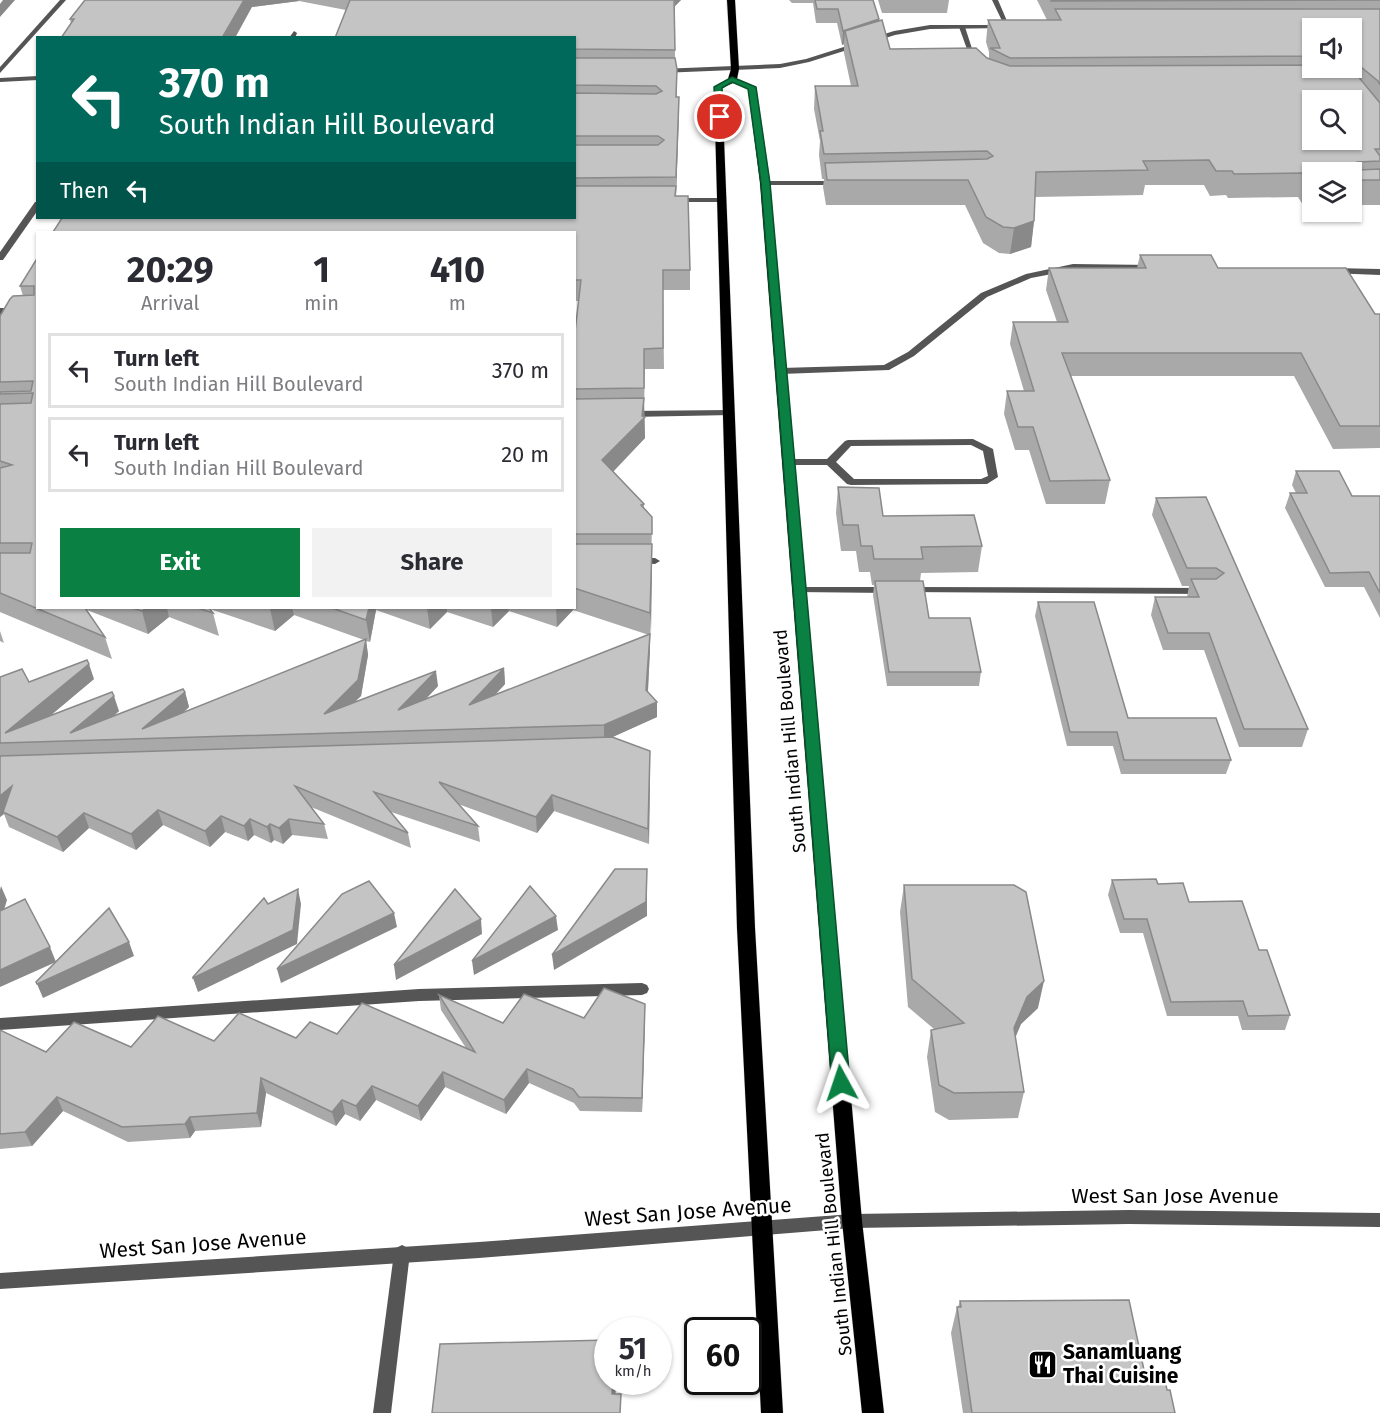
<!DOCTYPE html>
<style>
:root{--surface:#fff;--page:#f2f2f3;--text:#2b2b33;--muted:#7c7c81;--line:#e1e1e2;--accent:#0b8043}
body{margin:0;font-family:"Fira Sans",sans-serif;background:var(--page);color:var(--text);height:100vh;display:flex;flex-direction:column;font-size:22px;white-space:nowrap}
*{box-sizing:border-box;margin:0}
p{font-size:20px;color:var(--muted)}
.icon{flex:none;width:33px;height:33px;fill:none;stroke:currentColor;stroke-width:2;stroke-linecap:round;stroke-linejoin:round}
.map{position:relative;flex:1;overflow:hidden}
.side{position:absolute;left:36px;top:231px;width:540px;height:378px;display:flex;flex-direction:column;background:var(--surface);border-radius:0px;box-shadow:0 2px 4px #0004}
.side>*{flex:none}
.top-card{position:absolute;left:36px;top:36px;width:540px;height:183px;border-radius:0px;box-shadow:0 2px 4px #0004;background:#00695c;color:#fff;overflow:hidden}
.controls{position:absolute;left:1302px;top:18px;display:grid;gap:12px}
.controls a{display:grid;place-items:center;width:60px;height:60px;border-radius:0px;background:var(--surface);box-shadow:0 2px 4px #0004;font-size:30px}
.speed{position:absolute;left:594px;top:1317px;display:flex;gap:12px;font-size:30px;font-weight:700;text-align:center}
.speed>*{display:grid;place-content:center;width:78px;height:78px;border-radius:50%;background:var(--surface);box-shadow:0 2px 4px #0004;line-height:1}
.speed small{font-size:15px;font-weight:400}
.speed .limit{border:3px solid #111;border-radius:9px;background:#fff;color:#111}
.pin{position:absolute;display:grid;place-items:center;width:51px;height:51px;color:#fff;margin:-26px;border:3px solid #fff;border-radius:50%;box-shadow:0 2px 6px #0007}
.me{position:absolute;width:66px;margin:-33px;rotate:355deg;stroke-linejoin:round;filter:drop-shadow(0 0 4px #0008)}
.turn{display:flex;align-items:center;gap:21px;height:126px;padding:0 24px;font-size:27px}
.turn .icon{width:78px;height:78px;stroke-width:2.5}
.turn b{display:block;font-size:42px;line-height:51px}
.then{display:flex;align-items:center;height:57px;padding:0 24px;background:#0003;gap:12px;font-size:22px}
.eta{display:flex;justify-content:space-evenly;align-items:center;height:102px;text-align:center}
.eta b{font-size:36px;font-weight:700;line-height:42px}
.primary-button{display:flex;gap:12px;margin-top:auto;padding:12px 24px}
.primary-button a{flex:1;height:69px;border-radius:0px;background:var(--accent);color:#fff;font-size:24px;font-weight:700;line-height:69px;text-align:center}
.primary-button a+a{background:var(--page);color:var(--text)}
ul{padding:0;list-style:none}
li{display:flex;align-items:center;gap:18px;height:75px;margin:0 12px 9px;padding:0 12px;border:3px solid var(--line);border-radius:0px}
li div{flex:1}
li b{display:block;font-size:22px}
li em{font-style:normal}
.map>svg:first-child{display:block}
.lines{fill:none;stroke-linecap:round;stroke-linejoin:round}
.primary-casing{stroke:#dbdbdb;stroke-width:1}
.service{fill:#555;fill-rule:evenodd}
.minor{fill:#555;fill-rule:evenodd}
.tertiary{fill:#555;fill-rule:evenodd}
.primary{fill:#000;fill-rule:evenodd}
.wall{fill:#a9a9a9;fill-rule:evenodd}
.shaded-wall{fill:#898989}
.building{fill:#c4c4c4;stroke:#898989;stroke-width:1.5;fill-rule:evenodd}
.route{fill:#0b8043;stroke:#07532c;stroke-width:1.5}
.labels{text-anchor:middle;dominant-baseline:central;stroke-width:5;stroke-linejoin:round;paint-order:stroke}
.street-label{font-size:18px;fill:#000;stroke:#fff}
.near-street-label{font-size:21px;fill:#000;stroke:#fff}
.near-poi-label{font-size:21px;font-weight:bold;fill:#000;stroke:#fff;text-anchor:start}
</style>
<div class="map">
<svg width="1380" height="1413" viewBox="0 0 1380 1413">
<rect width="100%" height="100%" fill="#fff"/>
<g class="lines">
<defs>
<polygon id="primary" points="727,0 735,0 739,69 737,79 756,87 770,183 862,1221 884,1413 862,1413 842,1221 760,183 748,88 733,83 722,88 755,928 783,1413 761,1413 737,928 714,87 728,79 731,69"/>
</defs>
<use href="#primary" class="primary-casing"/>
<g class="service">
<polygon points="962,25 965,27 977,64 972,63 959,27"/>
<polygon points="762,181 839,181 843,183 839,185 765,185 761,183"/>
<polygon points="669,198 722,198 726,200 722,202 669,202"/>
<polygon points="1073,264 1153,265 1157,268 1153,271 1073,270 1031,278 987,297 914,356 889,370 781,374 776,371 781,368 884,365 908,352 981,293 1026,274"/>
<polygon points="1332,268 1380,269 1380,275 1329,273 1329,269"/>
<rect x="0" y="308" width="38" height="6"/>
<path d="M973 439 993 449 998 477 987 484 851 485 847 484 827 465H789L784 462 789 459H827L845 441 848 440ZM971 445 983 451 988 476 981 479H854L836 462 851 446Z"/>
<polygon points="800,587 889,587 895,590 889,593 796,592 794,590"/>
<polygon points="909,587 1204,588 1210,591 1204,594 905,592 903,590"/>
<polygon points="402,1245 408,1248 410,1253 391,1413 373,1413 394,1253 396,1248"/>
</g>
<g class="minor">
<polygon points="60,0 66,0 0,73 0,67"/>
<polygon points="992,0 998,0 1010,28 930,29 895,35 809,62 780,68 661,73 658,71 661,69 780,64 806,59 894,31 930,25 1004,25"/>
<polygon points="294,31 297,33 295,38 289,38"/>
<polygon points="38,76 38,80 0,82 0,78"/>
<polygon points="35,202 38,202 38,210 3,260 0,260 0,252"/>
<polygon points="729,410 734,413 732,415 630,417 625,414 630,411"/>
<polygon points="636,558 655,558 660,561 655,564 632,563 631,561"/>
<polygon points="642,983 647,985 649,989 647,993 642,995 419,1001 0,1030 0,1018 419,989"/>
</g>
<polygon class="tertiary" points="1129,1210 1380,1213 1380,1227 1129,1224 852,1228 479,1258 0,1289 0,1273 479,1242 852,1214"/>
<use href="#primary" class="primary"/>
</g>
<g class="wall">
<path d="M85 0H681L675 6V58L677 97H679L676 196 690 270V290H663L664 369H645L644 409 645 438 613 472 644 504V508L652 517 650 649 648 692 657 717 612 737 650 767 649 844 554 811 537 833 458 804 478 826 480 842 391 812 408 833 411 848 311 807 324 824 328 839 292 835 283 844 274 840 271 843 254 835 248 841 225 832 210 847 163 825 136 850 89 828 63 852 9 827 4 814 0 817V677L29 682 94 679 51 715 119 711 114 716 185 692 189 707 183 713 364 640 294 615 275 631 210 609 198 608H574V340L579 301H574V38L346 10 299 1 252 7 71 24 70 19ZM376 610 430 629 447 612 493 627 509 611 557 627 573 610 649 635 495 695 505 684 504 668 425 700 438 686 355 701 361 696 368 655 366 641 370 642Z"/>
<path d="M789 0H873L879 21 890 49 989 59V52L986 42 988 20H1047L1037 0H1380V205H1352V172H1312V205H1303L1298 197 1228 198 1226 195 1210 196 1204 185H1145L1143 195 1035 197 1034 221 1031 247 1010 254 999 253 983 243 965 205H826L823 187 824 179H822L819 155 820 141 814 109 815 86H851L844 53V44L842 45 837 23H816L813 3H792ZM1312 28H1352V68H1312Z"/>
<polygon points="878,0 949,0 947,13 882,13"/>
<polygon points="1140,255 1218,268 1375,314 1380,314 1380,448 1333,449 1294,376 1071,376 1110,480 1105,504 1046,504 1029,450 1015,450 1004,414 1007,391 1024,391 1010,344 1013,322 1057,322 1046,290 1049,268 1137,268"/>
<polygon points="38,257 38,608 198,608 213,613 219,636 169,617 148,634 87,610 105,637 112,659 0,612 0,316 23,296 20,286"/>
<polygon points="1296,471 1352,496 1380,497 1380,618 1364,587 1325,587 1285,508 1290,493 1296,493 1292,485"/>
<polygon points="838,487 883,516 982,546 978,572 921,573 920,581 929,618 981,672 979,686 887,686 873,595 874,585 872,585 870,572 859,572 856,551 841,551 836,513"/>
<polygon points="1206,497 1308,729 1302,747 1239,747 1204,650 1163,650 1151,615 1155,597 1187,597 1189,586 1182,586 1152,515 1156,498"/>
<polygon points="1038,602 1128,718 1231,760 1226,774 1121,774 1113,746 1067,746 1035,616"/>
<polygon points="0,631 4,643 0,641"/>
<polygon points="1112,880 1158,884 1189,902 1259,950 1290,1015 1285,1030 1242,1030 1238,1016 1167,1016 1143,933 1120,933 1108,895"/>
<polygon points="904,885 1038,1008 1021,1024 1015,1037 1024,1092 1018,1118 949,1120 935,1112 927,1057 931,1030 934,1029 908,1007 900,912"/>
<polygon points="439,995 503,1023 584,1018 645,1004 645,1019 642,1112 580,1111 574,1103 529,1083 506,1114 445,1087 421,1121 376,1100 360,1121 345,1114 336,1126 266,1093 261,1127 195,1131 190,1138 128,1142 63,1111 32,1146 0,1149 0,1030 46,1052 214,1041 296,1038 337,1034 466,1048 441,1010"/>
<polygon points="960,1301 1144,1370 1167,1390 1175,1413 963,1413 951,1333 957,1307 958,1307"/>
</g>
<g class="shaded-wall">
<polygon points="3,0 15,0 0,17 0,4"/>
<polygon points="244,0 298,0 299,1 252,7 235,38 222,38"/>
<polygon points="675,0 681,0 675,6"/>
<polygon points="879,19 878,33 845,31 844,44 842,45 843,31"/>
<polygon points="679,97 679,115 676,196 676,177"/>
<polygon points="1034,221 1031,247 1010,254 1014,228"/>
<polygon points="644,398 645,438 603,482 602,460"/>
<polygon points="652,544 652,566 651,635 650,613"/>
<polygon points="147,608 167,608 169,617 148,634 142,611"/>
<polygon points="271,608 292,608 294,615 275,631 270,609"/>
<polygon points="369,608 376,608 376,610 370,642 366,620"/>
<polygon points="427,608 447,608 447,612 430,629"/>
<polygon points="491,608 508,608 509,611 493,627"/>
<polygon points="556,608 573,608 573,610 557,627"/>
<polygon points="650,634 650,649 647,706 646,690"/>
<polygon points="366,639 368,655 361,696 327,729 324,714"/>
<polygon points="89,664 94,679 19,742 5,733"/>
<polygon points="504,668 505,684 471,721 469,705"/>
<polygon points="436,671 438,686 400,726 398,710"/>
<polygon points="185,692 189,707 154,738 142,729"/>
<polygon points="114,696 119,711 85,740 70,733"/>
<polygon points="657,702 657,717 604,741 604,725"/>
<polygon points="650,751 650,767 649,844 648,829"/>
<polygon points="12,786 3,812 4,814 0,817 0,796"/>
<polygon points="552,795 554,811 537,833 536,817"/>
<polygon points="158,810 163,825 136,850 131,834"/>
<polygon points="84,813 89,828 63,852 57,837"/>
<polygon points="221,816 225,832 210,847 205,831"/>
<polygon points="250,819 254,835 248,841 244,826"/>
<polygon points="289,819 292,835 283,844 279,828"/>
<polygon points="270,824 274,840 271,843 267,827"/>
<polygon points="647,869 647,916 554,970 552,955"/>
<polygon points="1,886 7,900 0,923 0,890"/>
<polygon points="298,889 301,904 297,944 198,992 193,978"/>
<polygon points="394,913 397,927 281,983 277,969"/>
<polygon points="556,916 558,930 474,975 472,961"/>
<polygon points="481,919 482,934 396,980 394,965"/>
<polygon points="129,942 134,956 43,998 37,984"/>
<polygon points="50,947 56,962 0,987 0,970"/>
<polygon points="1044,981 1038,1008 1021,1024 1008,1055 1014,1028 1027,997"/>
<polygon points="645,1004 645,1019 642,1112 642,1098"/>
<polygon points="527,1069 529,1083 506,1114 504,1100"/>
<polygon points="443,1072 445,1087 421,1121 418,1106"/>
<polygon points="261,1078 266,1093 261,1127 257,1113"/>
<polygon points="372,1086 376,1100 360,1121 356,1106"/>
<polygon points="57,1097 63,1111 32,1146 25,1132"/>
<polygon points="342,1100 345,1114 336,1126 332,1112"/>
<polygon points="190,1117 195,1131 190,1138 185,1124"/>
<polygon points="613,1382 616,1382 615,1413 612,1394"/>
</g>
<g class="building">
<polygon points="85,0 244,0 222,38 61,38 74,19 70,19"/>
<polygon points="350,0 674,0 675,50 574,49 574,38 335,38"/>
<polygon points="815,0 873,0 879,19 843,31 838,9 817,9"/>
<polygon points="1051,0 1380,0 1051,1"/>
<polygon points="1055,9 1380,9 1380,85 1378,81 1356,63 1352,61 1352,28 1312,28 1312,56 1010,58 990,48 1000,48 988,20 1061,20"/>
<path d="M882 20 890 49 976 48 987 58 1010 66 1312 65V68H1344L1357 75 1380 103V149H1375L1380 156V161L1357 162 1359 170 1380 169V180H1352V172H1312V180H1309L1304 173 1234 174 1232 171H1216L1209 160 1143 161 1148 170 1036 172 1034 221 1014 228 1003 227 986 217 968 180H827L825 163 987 159 993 156 987 151 824 154 820 131H823L815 86H858L845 31ZM1312 100H1352V140H1312Z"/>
<polygon points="574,58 675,58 677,69 676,97 679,97 676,177 574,178 574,145 658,145 664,140 658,136 574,136 574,93 656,94 662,91 656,86 574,85"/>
<polygon points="574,186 676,186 675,196 688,196 690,270 663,270 663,348 644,349 644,388 574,389 574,340 581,280 574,280 574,232 53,232 62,218 574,218"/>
<polygon points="1140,255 1211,255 1218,268 1346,268 1375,314 1380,314 1380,426 1340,426 1301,353 1062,353 1110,480 1050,481 1033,427 1018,427 1007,391 1034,391 1013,322 1068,322 1049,268 1146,268"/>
<polygon points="38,257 38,608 85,608 105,637 0,593 0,553 30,553 32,543 0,543 0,468 12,465 0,461 0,404 31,403 33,393 0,394 0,392 31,391 33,381 0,382 0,316 10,299 13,296 34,295 34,286 20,286"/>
<polygon points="644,398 642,416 645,417 602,460 644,504 641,505 652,517 652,534 574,534 574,399"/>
<polygon points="1296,471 1339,471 1352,496 1380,496 1380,593 1369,572 1330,573 1290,493 1307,493"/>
<polygon points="838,487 879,488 883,516 974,515 982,546 921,547 923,559 874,559 872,546 861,546 858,525 843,525"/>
<polygon points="1206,497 1308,729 1244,729 1209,633 1168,633 1155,597 1199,597 1191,579 1216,579 1224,573 1216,568 1187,568 1156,498"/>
<polygon points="574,544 652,544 650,613 574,588"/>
<polygon points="875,581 923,581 929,618 970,618 981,672 889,672"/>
<polygon points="1038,602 1094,602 1128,718 1216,718 1231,760 1124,760 1117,732 1070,732"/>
<polygon points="132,608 147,608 142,611"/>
<polygon points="198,608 209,608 213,613"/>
<polygon points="332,608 369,608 366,620"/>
<polygon points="650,634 646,690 657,702 604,725 0,743 0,677 22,669 29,682 87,660 89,664 5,733 112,692 114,696 70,733 183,689 185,692 142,729 366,639 358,680 324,714 436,671 398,710 504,668 469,705"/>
<polygon points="612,737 650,751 648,829 552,795 536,817 439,782 478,826 374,792 408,833 295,786 324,824 289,819 279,828 270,824 267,827 250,819 244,826 221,816 205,831 158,810 131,834 84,813 57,837 3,812 12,786 0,796 0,756"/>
<polygon points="615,869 647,869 646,902 552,955"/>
<polygon points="1156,879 1158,884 1183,883 1189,902 1242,901 1259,950 1267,950 1290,1015 1248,1016 1243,1001 1171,1002 1147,919 1124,919 1112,880"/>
<polygon points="369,881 394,913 277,969 342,894"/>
<polygon points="904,885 1014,885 1026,892 1044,981 1027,997 1014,1028 1024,1092 954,1093 939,1085 931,1030 964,1023 912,979"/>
<polygon points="530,886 556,916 472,961"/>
<polygon points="298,889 293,930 193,978 193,977 264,898 268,904"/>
<polygon points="455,889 481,919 394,965"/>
<polygon points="25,899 50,947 0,970 0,911"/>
<polygon points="109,908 129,942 37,984 36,982"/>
<polygon points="604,988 645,1004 642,1098 579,1097 573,1089 527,1069 504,1100 443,1072 418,1106 372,1086 356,1106 342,1100 332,1112 261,1078 257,1113 190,1117 185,1124 122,1127 57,1097 25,1132 0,1134 0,1030 46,1052 74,1022 131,1047 158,1016 214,1041 239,1013 296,1038 310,1022 337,1034 362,1003 475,1052 439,995 503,1023 524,994 584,1018"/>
<polygon points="1129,1300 1144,1370 1163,1370 1167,1390 1170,1390 1175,1413 972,1413 957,1307 961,1307 960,1301"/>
<polygon points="608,1340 608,1382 613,1382 612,1394 621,1394 620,1413 432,1413 440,1344"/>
</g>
<polygon class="route" points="732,77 756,87 770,183 850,1083 847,1088 841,1090 835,1088 832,1083 761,183 748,89 732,82 722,88 724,117 720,120 716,117 714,87"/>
<defs>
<symbol id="restaurant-square" viewBox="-11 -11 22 22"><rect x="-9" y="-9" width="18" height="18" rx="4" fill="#000" stroke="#fff"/><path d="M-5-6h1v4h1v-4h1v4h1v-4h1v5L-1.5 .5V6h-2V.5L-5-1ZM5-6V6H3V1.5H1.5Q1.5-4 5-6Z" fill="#fff"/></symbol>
</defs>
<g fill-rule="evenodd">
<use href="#restaurant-square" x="1026" y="1348" width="33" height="33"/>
</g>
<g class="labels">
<g class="street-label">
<text transform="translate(790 741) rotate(-95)">South Indian Hill Boulevard</text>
<text transform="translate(834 1244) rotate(-96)">South Indian Hill Boulevard</text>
</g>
<g class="near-street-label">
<text x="1175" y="1196">West San Jose Avenue</text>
<text transform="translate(688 1212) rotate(-4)">West San Jose Avenue</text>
<text transform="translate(203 1244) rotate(-4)">West San Jose Avenue</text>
</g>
<g class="near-poi-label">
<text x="1063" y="1352">Sanamluang<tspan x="1063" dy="24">Thai Cuisine</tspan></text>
</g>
</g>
</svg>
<div class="controls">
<a><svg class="icon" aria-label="sound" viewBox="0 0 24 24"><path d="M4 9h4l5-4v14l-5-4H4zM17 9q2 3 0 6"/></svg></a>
<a><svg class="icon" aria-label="search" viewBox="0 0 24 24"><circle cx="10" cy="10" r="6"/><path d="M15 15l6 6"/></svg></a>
<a><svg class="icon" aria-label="layers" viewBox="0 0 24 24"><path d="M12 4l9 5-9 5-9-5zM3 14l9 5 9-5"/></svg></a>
</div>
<div class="speed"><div>51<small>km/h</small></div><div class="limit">60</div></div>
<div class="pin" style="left:720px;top:117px;background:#d93025"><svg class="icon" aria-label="arrive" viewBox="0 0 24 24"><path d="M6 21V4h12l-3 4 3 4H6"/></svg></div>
<svg class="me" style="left:841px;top:1083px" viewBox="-20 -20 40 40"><path d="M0-17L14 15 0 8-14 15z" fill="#0b8043" stroke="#fff" stroke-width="4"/></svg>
<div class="top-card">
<div class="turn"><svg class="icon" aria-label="left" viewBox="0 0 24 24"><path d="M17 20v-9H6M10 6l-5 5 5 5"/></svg><div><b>370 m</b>South Indian Hill Boulevard</div></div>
<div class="then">Then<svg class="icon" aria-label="left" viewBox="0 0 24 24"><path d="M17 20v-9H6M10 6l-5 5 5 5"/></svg></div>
</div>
<section class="side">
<div class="eta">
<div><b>20:29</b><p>Arrival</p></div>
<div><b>1</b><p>min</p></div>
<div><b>410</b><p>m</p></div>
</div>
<ul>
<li><svg class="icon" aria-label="left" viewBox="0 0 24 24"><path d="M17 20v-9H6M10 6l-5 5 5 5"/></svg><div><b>Turn left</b><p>South Indian Hill Boulevard</p></div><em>370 m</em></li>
<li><svg class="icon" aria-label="left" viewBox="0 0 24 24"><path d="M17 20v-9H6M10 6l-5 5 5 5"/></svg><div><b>Turn left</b><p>South Indian Hill Boulevard</p></div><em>20 m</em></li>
</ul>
<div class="primary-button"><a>Exit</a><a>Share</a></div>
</section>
</div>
